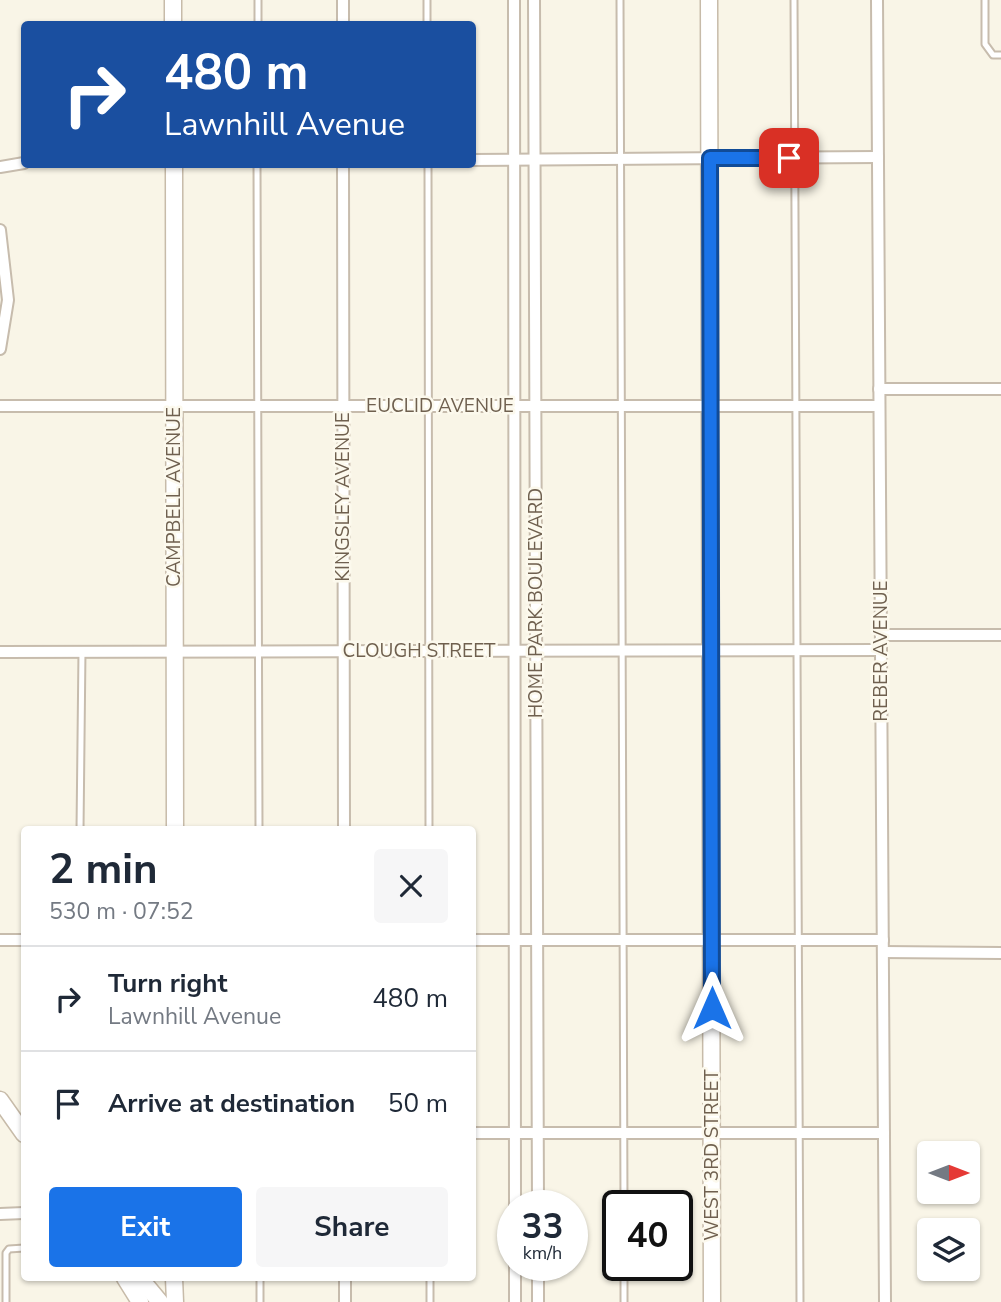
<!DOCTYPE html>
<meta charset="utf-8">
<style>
:root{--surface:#fff;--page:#f6f6f7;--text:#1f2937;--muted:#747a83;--line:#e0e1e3;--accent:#1a73e8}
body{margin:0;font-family:"Nunito Sans",sans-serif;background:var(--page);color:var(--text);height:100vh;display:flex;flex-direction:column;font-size:26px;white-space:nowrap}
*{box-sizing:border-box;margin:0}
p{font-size:23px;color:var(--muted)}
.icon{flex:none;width:38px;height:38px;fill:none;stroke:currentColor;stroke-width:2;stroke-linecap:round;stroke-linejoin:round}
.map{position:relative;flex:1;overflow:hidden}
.details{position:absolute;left:21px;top:826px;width:455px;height:455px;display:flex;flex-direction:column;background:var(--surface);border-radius:7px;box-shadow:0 2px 5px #0004}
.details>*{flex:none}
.top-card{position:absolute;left:21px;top:21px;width:455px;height:147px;border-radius:7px;box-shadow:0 2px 5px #0004;background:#1a4fa0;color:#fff;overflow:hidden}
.needle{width:46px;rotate:90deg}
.tools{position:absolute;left:917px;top:1141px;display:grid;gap:14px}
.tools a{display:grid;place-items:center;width:63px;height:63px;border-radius:7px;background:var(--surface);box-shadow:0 2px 5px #0004;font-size:35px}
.speed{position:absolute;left:497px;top:1190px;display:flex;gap:14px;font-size:35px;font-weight:700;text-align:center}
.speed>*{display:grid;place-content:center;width:91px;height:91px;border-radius:50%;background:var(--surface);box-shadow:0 2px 5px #0004;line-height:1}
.speed small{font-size:18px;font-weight:400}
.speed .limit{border:4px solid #111;border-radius:10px;background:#fff;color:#111}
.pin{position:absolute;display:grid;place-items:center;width:60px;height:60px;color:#fff;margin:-30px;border-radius:14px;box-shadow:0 4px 10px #0006}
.me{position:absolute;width:77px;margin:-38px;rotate:0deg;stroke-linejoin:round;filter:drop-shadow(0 0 5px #0008)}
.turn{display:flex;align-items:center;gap:24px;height:147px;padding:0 28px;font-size:32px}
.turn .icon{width:91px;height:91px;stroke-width:2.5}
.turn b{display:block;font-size:49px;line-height:60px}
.round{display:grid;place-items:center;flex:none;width:74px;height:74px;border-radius:7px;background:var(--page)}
.summary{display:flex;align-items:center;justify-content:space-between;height:119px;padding:0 28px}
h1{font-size:42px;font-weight:700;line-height:52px}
.action{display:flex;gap:14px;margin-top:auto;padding:14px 28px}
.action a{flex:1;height:80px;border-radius:7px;background:var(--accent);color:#fff;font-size:28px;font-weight:700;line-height:80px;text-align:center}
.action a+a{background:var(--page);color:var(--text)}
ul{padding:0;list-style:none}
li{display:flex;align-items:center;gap:21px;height:105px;padding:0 28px;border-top:2px solid var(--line)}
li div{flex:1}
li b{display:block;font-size:26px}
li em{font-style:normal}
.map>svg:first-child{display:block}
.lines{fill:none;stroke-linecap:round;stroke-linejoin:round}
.lane-casing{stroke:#c7bcad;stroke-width:9}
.street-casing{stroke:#c7bcad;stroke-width:14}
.secondary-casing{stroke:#c7bba9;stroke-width:19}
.lane{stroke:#fff;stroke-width:5}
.street{stroke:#fff;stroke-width:10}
.secondary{stroke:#fff;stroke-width:16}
.route-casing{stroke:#114b97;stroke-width:18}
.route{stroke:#1a73e8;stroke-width:12}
.labels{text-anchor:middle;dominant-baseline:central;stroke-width:5;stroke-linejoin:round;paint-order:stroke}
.street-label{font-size:19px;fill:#6f604f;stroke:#fcf9ed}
</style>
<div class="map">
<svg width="1001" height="1302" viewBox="0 0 1001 1302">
<rect width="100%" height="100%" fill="#f9f5e7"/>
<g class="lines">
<defs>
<g id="lane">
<polyline points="427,0 427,24"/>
<polyline points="620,0 624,1206"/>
<polyline points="794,0 800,1302"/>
<polyline points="985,0 985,44 993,55 1001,55"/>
<polyline points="258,24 258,0"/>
<polyline points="257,164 259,830"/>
<polyline points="428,164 429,830"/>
<polyline points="80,830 82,651"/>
<polyline points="624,1265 624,1302"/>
<polyline points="430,1278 430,1302"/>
<polyline points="6,1302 6,1253 9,1249 24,1248"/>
<polyline points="260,1302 260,1278"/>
</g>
<g id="street">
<polyline points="343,0 343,24"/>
<polyline points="514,0 515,1206"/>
<polyline points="534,0 538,1206"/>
<polyline points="877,0 885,1302"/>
<polyline points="472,160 878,157"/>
<polyline points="343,164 344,830"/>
<polyline points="0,167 24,163"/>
<polyline points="0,230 8,300 0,349"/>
<polyline points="879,389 1001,389"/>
<polyline points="0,406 879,406"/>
<polyline points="881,635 1001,635"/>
<polyline points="0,652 881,650"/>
<polyline points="0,940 24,940"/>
<polyline points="472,940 883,940"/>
<polyline points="883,952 1001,953"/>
<polyline points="472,1133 884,1133"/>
<polyline points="0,1214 24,1213"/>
<polyline points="515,1265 515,1302"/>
<polyline points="538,1265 538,1302"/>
<polyline points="345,1278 345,1302"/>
</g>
<g id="secondary">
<polyline points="173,0 173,24"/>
<polyline points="709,0 712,1302"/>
<polyline points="174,164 175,830"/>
<polyline points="0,1100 24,1134"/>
<polyline points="125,1278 140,1302"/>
<polyline points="140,1278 160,1302"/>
<polyline points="174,1278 175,1302"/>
</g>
</defs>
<use href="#lane" class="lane-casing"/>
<use href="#street" class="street-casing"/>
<use href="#secondary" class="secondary-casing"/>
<use href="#lane" class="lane"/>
<use href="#street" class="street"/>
<use href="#secondary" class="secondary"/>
</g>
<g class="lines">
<defs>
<polyline id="route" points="712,1008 710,158 789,158"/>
</defs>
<use href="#route" class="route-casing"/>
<use href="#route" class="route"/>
</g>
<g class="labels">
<g class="street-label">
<text x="440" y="406">EUCLID AVENUE</text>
<text transform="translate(174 497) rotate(-90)">CAMPBELL AVENUE</text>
<text transform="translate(343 497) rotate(-90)">KINGSLEY AVENUE</text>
<text transform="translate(536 603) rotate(-90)">HOME PARK BOULEVARD</text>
<text x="419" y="651">CLOUGH STREET</text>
<text transform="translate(881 651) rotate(-90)">REBER AVENUE</text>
<text transform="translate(712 1155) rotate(-90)">WEST 3RD STREET</text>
</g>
</g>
</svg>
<div class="tools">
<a><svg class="needle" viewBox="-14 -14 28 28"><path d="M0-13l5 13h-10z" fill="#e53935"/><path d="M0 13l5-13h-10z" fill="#747a83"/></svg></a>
<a><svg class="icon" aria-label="layers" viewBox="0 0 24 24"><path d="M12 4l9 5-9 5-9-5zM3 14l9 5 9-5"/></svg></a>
</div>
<div class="speed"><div>33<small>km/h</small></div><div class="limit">40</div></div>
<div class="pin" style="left:789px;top:158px;background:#d93025"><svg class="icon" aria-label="arrive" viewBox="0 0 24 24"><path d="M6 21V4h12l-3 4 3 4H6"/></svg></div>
<svg class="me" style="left:712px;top:1008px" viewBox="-20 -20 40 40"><path d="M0-17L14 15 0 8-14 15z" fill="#1a73e8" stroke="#fff" stroke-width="4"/></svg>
<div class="top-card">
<div class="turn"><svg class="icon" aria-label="right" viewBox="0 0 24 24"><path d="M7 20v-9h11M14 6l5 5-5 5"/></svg><div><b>480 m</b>Lawnhill Avenue</div></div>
</div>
<section class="details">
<div class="summary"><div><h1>2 min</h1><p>530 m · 07:52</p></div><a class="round"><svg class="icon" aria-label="close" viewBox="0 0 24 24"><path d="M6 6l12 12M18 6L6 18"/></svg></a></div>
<ul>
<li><svg class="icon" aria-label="right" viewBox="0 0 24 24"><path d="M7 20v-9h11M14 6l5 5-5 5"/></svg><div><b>Turn right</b><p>Lawnhill Avenue</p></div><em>480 m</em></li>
<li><svg class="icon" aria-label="arrive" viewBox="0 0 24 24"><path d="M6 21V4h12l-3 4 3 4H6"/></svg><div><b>Arrive at destination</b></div><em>50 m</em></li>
</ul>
<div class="action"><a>Exit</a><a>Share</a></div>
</section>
</div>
